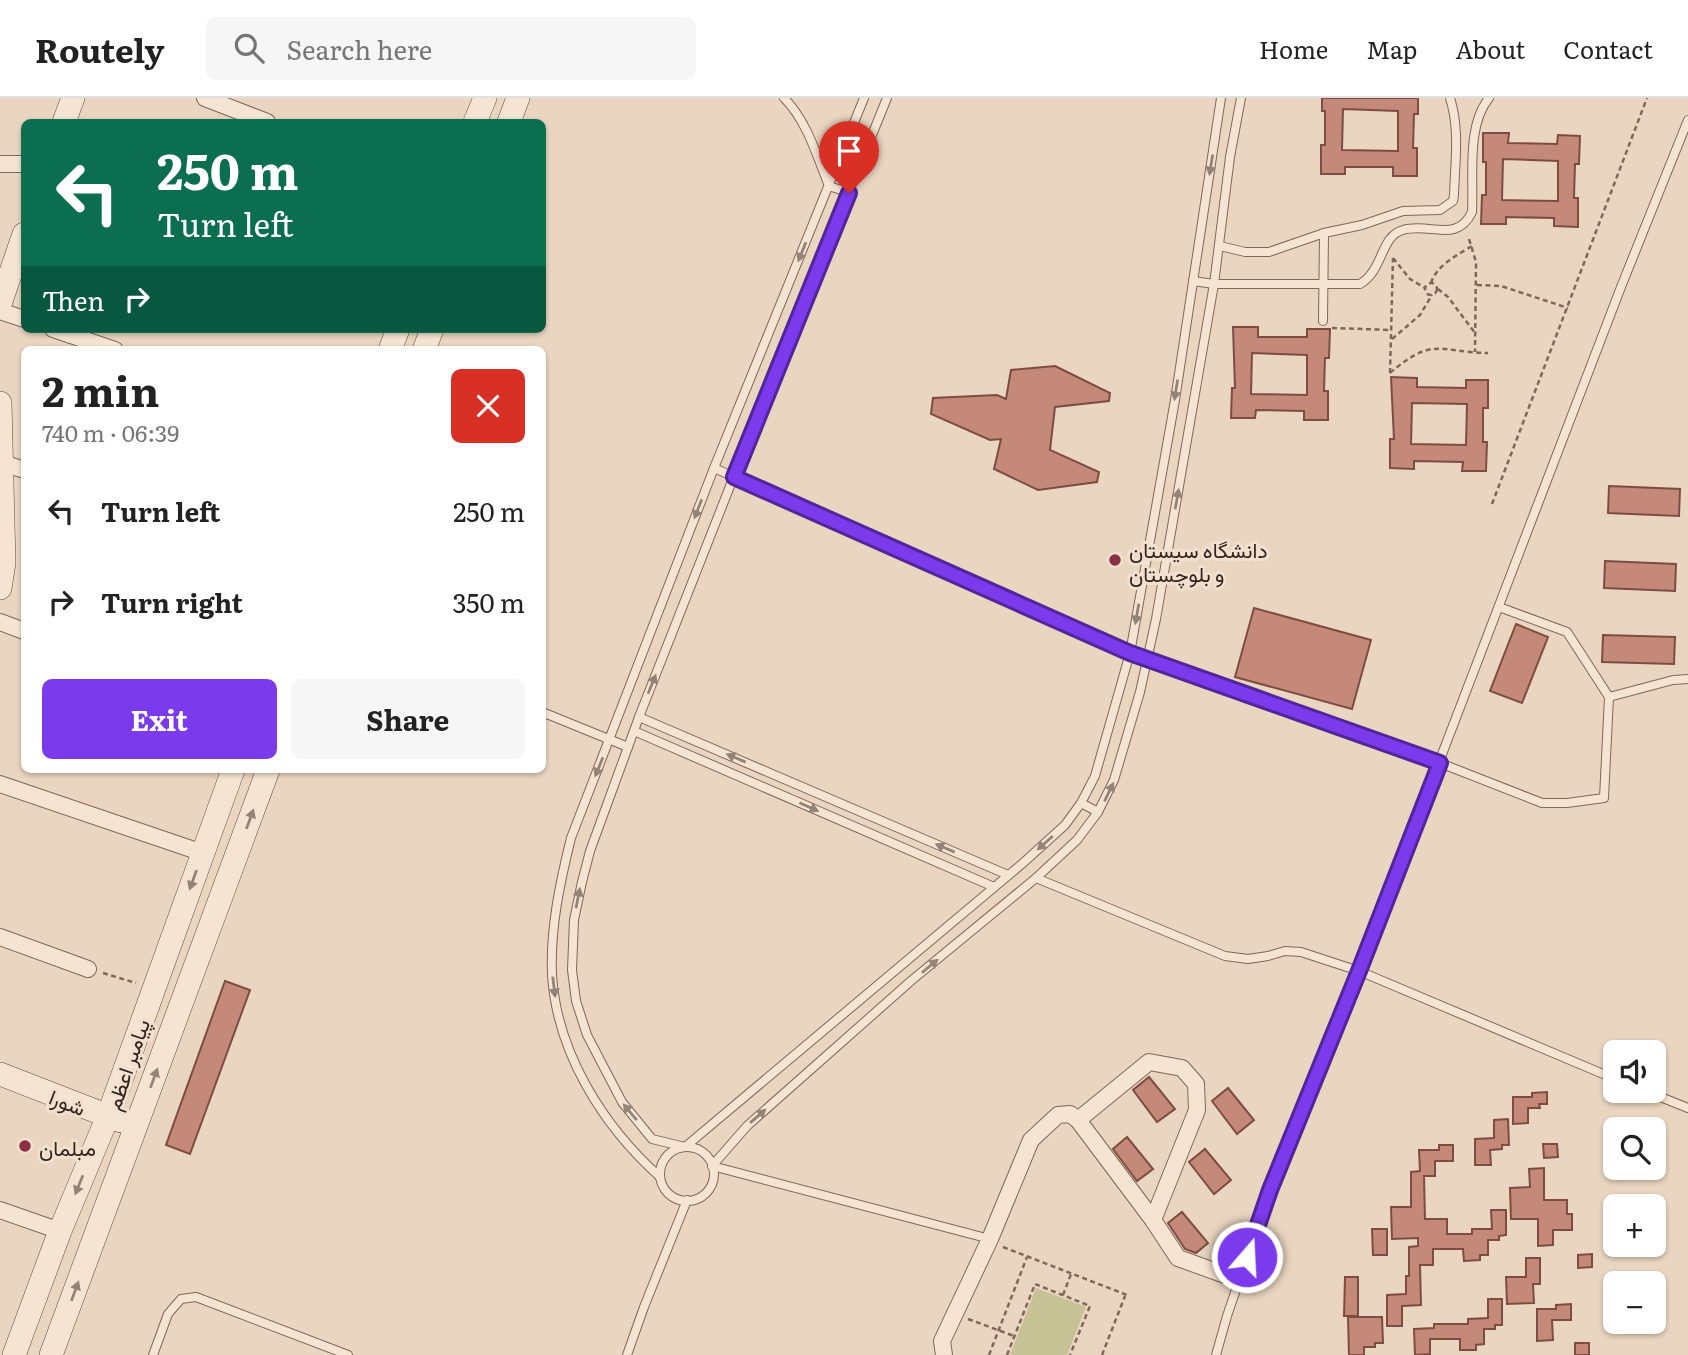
<!DOCTYPE html>
<meta charset="utf-8">
<style>
:root{--surface:#fff;--page:#f6f6f6;--text:#222;--muted:#767676;--line:#e0e0e0;--accent:#7c3aed}
body{margin:0;font-family:Literata,Vazirmatn,serif;background:var(--page);color:var(--text);height:100vh;display:flex;flex-direction:column;font-size:26px;white-space:nowrap}
*{box-sizing:border-box;margin:0}
p{font-size:23px;color:var(--muted)}
.icon{flex:none;width:38px;height:38px;fill:none;stroke:currentColor;stroke-width:2;stroke-linecap:round;stroke-linejoin:round}
.map{position:relative;flex:1;overflow:hidden}
.panel{position:absolute;left:21px;top:248px;width:525px;height:427px;display:flex;flex-direction:column;background:var(--surface);border-radius:10px;box-shadow:0 2px 5px #0004}
.panel>*{flex:none}
.banner{position:absolute;left:21px;top:21px;width:525px;height:214px;border-radius:10px;box-shadow:0 2px 5px #0004;background:#0b6e4f;color:#fff;overflow:hidden}
.tools{position:absolute;left:1603px;top:942px;display:grid;gap:14px}
.tools a{display:grid;place-items:center;width:63px;height:63px;border-radius:10px;background:var(--surface);box-shadow:0 2px 5px #0004;font-size:35px}
.pin{position:absolute;display:grid;place-items:center;width:60px;height:60px;color:#fff;margin:-72px -30px;border-radius:50% 50% 50% 0;rotate:-45deg;box-shadow:0 0 7px #0007}
.pin .icon{rotate:45deg}
.me{position:absolute;width:77px;margin:-38px;rotate:19deg;stroke-linejoin:round;filter:drop-shadow(0 0 5px #0008)}
.turn{display:flex;align-items:center;gap:24px;height:147px;padding:0 21px;font-size:32px}
.turn .icon{width:91px;height:91px;stroke-width:2.5}
.turn b{display:block;font-size:49px;line-height:60px}
.then{display:flex;align-items:center;height:66px;padding:0 21px;background:#0003;gap:14px;font-size:26px}
.round{display:grid;place-items:center;flex:none;width:74px;height:74px;border-radius:10px;background:var(--page)}
.head{display:flex;align-items:center;justify-content:space-between;height:119px;padding:0 21px}
h1{font-size:42px;font-weight:700;line-height:52px}
.primary-button{display:flex;gap:14px;margin-top:auto;padding:14px 21px}
.primary-button a{flex:1;height:80px;border-radius:10px;background:var(--accent);color:#fff;font-size:28px;font-weight:700;line-height:80px;text-align:center}
.primary-button a+a{background:var(--page);color:var(--text)}
ul{padding:0;list-style:none}
li{display:flex;align-items:center;gap:21px;height:91px;padding:0 21px}
li div{flex:1}
li b{display:block;font-size:26px}
li em{font-style:normal}
header{display:flex;align-items:center;gap:42px;box-sizing:border-box;height:98px;padding:0 35px;background:var(--surface);border-bottom:2px solid var(--line)}
header strong{font-size:33px}
nav{display:flex;gap:38px;margin-inline-start:auto;font-size:24px}
.search{width:490px;height:63px;background:var(--page);display:flex;align-items:center;gap:18px;box-sizing:border-box;padding:0 24px;border-radius:10px;color:var(--muted);font-size:26px}
.map>svg:first-child{display:block}
.green{fill:#c6c295}
.building{fill:#c58979;stroke:#7e4d41;stroke-width:2;fill-rule:evenodd}
.lines{fill:none;stroke-linecap:round;stroke-linejoin:round}
.lane-casing{stroke:#81665a;stroke-width:10}
.street-casing{stroke:#81665a;stroke-width:18}
.secondary-casing{stroke:#63483d;stroke-width:24}
.path{stroke:#81665a;stroke-width:2.5;stroke-dasharray:5 3.5;stroke-linecap:butt}
.lane{stroke:#f5e4d2;stroke-width:8}
.street{stroke:#f5e4d2;stroke-width:16}
.secondary{stroke:#f5e4d2;stroke-width:23}
.oneway{fill:#948478}
.route-casing{stroke:#51269a;stroke-width:18}
.route{stroke:#7c3aed;stroke-width:12}
.poi-dot{fill:#8b2f42;stroke:#f2e0cf;stroke-width:2.5}
.labels{text-anchor:middle;dominant-baseline:central;stroke-width:6;stroke-linejoin:round;paint-order:stroke}
.poi-label{font-size:21px;fill:#32231d;stroke:#f2e0cf;text-anchor:start}
.street-label{font-size:21px;fill:#32231d;stroke:#f2e0cf}
</style>
<header>
<strong>Routely</strong>
<div class="search"><svg class="icon" aria-label="search" viewBox="0 0 24 24"><circle cx="10" cy="10" r="6"/><path d="M15 15l6 6"/></svg>Search here</div>
<nav><a>Home</a><a>Map</a><a>About</a><a>Contact</a></nav>
</header>
<div class="map">
<svg width="1688" height="1257" viewBox="0 0 1688 1257">
<rect width="100%" height="100%" fill="#e9d5c0"/>
<polygon class="green" points="1036,1190 1086,1209 1067,1257 1010,1257"/>
<g class="building">
<path d="M1322 0H1418V16H1414L1413 50H1417V78H1393V69H1345V76H1321V47H1325V13H1322ZM1343 11 1398 13V53L1342 52Z"/>
<path d="M1483 35H1509L1508 45 1557 46 1558 37 1580 38 1579 66H1575L1574 100H1578V129L1554 128V120L1506 119V126H1481L1482 97H1486V64H1483ZM1503 61 1558 63V103L1502 102Z"/>
<path d="M1233 229H1258V239H1307V231H1330L1329 260H1325L1324 293H1328V322H1304V313L1256 312 1255 320H1231L1232 290H1235ZM1252 255 1307 257V297L1251 296Z"/>
<polygon points="1055,268 1110,295 1109,303 1055,309 1050,352 1099,374 1097,384 1038,392 994,371 1001,341 990,342 931,316 933,300 997,297 1006,301 1011,272"/>
<path d="M1391 279 1417 280V289L1466 290V282H1488V310H1483V344H1487L1486 373H1462L1463 364 1414 363V371L1390 370V341H1394ZM1412 305 1467 306 1466 347 1411 346Z"/>
<polygon points="1609,388 1680,391 1679,418 1608,415"/>
<polygon points="1605,463 1676,466 1675,493 1604,490"/>
<polygon points="1254,510 1371,542 1352,611 1235,579"/>
<polygon points="1516,526 1548,539 1522,605 1490,593"/>
<polygon points="1603,537 1675,539 1674,566 1602,564"/>
<polygon points="225,883 250,892 190,1056 166,1047"/>
<polygon points="1149,979 1175,1011 1157,1024 1133,992"/>
<polygon points="1228,990 1254,1022 1237,1036 1212,1003"/>
<polygon points="1547,994 1547,1006 1539,1006 1540,1010 1528,1010 1528,1025 1513,1026 1513,999 1532,999 1532,995"/>
<polygon points="1508,1021 1509,1047 1502,1047 1502,1051 1490,1052 1491,1067 1475,1067 1475,1041 1494,1040 1494,1022"/>
<polygon points="1127,1039 1153,1071 1137,1083 1113,1051"/>
<polygon points="1543,1046 1557,1046 1558,1059 1544,1060"/>
<polygon points="1439,1047 1453,1047 1453,1063 1435,1063 1435,1078 1424,1078 1425,1121 1447,1121 1447,1136 1472,1136 1472,1131 1492,1131 1491,1112 1506,1112 1506,1137 1499,1138 1499,1142 1488,1142 1488,1157 1480,1157 1480,1162 1464,1163 1463,1151 1433,1151 1433,1167 1420,1167 1421,1207 1402,1208 1402,1228 1387,1228 1387,1197 1406,1196 1406,1178 1409,1178 1409,1149 1418,1148 1418,1140 1392,1141 1391,1109 1411,1109 1411,1074 1420,1073 1419,1052 1439,1052"/>
<polygon points="1205,1051 1231,1082 1214,1096 1189,1064"/>
<polygon points="1544,1070 1544,1102 1567,1102 1567,1116 1572,1116 1572,1132 1553,1132 1553,1147 1538,1148 1538,1121 1511,1121 1510,1090 1530,1089 1529,1071"/>
<polygon points="1182,1114 1208,1145 1196,1155 1185,1151 1168,1125"/>
<polygon points="1372,1131 1387,1131 1387,1157 1373,1157"/>
<polygon points="1592,1156 1592,1169 1578,1170 1578,1157"/>
<polygon points="1526,1160 1540,1160 1540,1186 1533,1186 1534,1205 1507,1206 1506,1179 1526,1179"/>
<polygon points="1345,1179 1358,1179 1358,1218 1344,1218"/>
<polygon points="1488,1201 1502,1201 1502,1227 1495,1227 1495,1231 1484,1231 1484,1246 1476,1247 1476,1252 1460,1252 1460,1241 1430,1241 1430,1256 1415,1257 1414,1231 1434,1230 1434,1226 1468,1226 1468,1221 1488,1220"/>
<polygon points="1571,1206 1571,1222 1552,1222 1553,1242 1537,1243 1537,1211 1556,1211 1556,1207"/>
<polygon points="1348,1219 1382,1219 1383,1245 1375,1245 1375,1249 1364,1249 1364,1257 1349,1257"/>
<rect x="1575" y="1245" width="14" height="12"/>
</g>
<g class="lines">
<defs>
<g id="lane">
<path d="M784 0C807 23 817 58 829 88L850 95"/>
<polyline points="887,0 749,340 639,619 590,753 582,784 574,822 572,872 576,903 587,937 622,1004 652,1041 685,1049 1023,765 1065,727 1081,705 1095,678 1130,555 1175,302 1221,0"/>
<path d="M1220 148 1245 154H1269L1324 135 1362 127 1403 113 1440 112 1453 103 1454 97C1455 64 1460 31 1450 0"/>
<path d="M1193 183 1214 186H1360C1384 172 1380 138 1403 132 1429 124 1457 146 1472 114 1474 79 1466 28 1489 0"/>
<polyline points="1323,223 1324,135"/>
<polyline points="714,370 1130,555 1440,665 1542,705 1567,705 1604,700 1609,599 1567,534 1499,509"/>
<polyline points="1609,599 1673,582 1688,581"/>
<polyline points="542,614 628,649"/>
<polyline points="639,619 1008,777"/>
<polyline points="634,633 994,789"/>
<polyline points="1081,705 1098,714"/>
<polyline points="1036,780 1225,858 1248,861 1268,858 1285,853 1301,854 1359,873 1615,981"/>
<polyline points="1643,992 1688,1010"/>
<circle cx="687" cy="1076" r="27"/>
<path d="M660 1079C603 1028 557 955 552 877 550 831 560 784 571 740L714 370 864 0"/>
<polyline points="990,1141 712,1068 747,1028 912,882 1036,780 1077,742 1098,714 1114,682 1140,594 1156,521 1214,186 1230,59 1241,0"/>
<polyline points="153,1257 168,1216 181,1201 196,1199 348,1257"/>
<polyline points="627,1257 644,1209 687,1102"/>
<polyline points="1216,1257 1227,1218 1270,1092 1359,873 1621,189 1688,22"/>
</g>
<g id="street">
<polyline points="205,0 267,24"/>
<polyline points="0,66 24,66"/>
<polyline points="0,213 24,221"/>
<polyline points="53,231 115,252"/>
<polyline points="0,364 24,372"/>
<polyline points="0,524 24,533"/>
<polyline points="0,686 203,755"/>
<polyline points="0,839 88,871"/>
<polyline points="1078,1022 1153,1122 1178,1160 1239,1182"/>
<polyline points="0,1112 60,1133"/>
<polyline points="944,1257 942,1243 990,1141 1031,1042 1058,1017 1070,1016 1078,1022 1149,964 1182,970 1196,986 1197,1012 1153,1122"/>
</g>
<g id="secondary">
<polyline points="64,24 73,0"/>
<polyline points="475,24 485,0"/>
<polyline points="509,24 518,0"/>
<polyline points="0,206 24,136"/>
<polyline points="390,252 398,231"/>
<polyline points="424,252 432,231"/>
<polyline points="0,305 4,465 0,490"/>
<polyline points="0,976 121,1023"/>
<polyline points="14,1257 60,1133 108,1018 233,672"/>
<polyline points="51,1257 268,672"/>
</g>
</defs>
<use href="#lane" class="lane-casing"/>
<use href="#street" class="street-casing"/>
<use href="#secondary" class="secondary-casing"/>
<g class="path">
<polyline points="1469,141 1476,164 1475,254"/>
<polyline points="1393,160 1410,181 1425,190"/>
<circle cx="1431" cy="191" r="6"/>
<path d="M1431 185C1436 168 1457 157 1472 148"/>
<polyline points="1477,187 1501,188 1568,210"/>
<polyline points="1438,191 1448,199 1475,235"/>
<polyline points="1332,230 1391,232"/>
<polyline points="1392,241 1420,217 1432,197"/>
<polyline points="1390,275 1393,160"/>
<path d="M1390 275C1433 238 1438 254 1488 255"/>
<polyline points="1492,406 1647,0"/>
<polyline points="103,875 136,885"/>
<polyline points="1003,1149 1127,1197"/>
<polyline points="1063,1197 1071,1176"/>
<polyline points="968,1221 1014,1238"/>
<polyline points="989,1257 1027,1159"/>
<polyline points="1007,1257 1035,1186 1090,1208 1070,1257"/>
<polyline points="1102,1257 1125,1198"/>
</g>
<use href="#lane" class="lane"/>
<use href="#street" class="street"/>
<use href="#secondary" class="secondary"/>
</g>
<defs><path id="oneway-solid" d="M-6-.8H1V-3.2L6.5 0L1 3.2V.8H-6Z" transform="scale(1.75)"/></defs>
<g class="oneway">
<use href="#oneway-solid" transform="translate(1211 67) rotate(99)"/>
<use href="#oneway-solid" transform="translate(802 154) rotate(112)"/>
<use href="#oneway-solid" transform="translate(1176 292) rotate(99)"/>
<use href="#oneway-solid" transform="translate(1177 401) rotate(-80)"/>
<use href="#oneway-solid" transform="translate(698 411) rotate(111)"/>
<use href="#oneway-solid" transform="translate(1137 516) rotate(100)"/>
<use href="#oneway-solid" transform="translate(652 586) rotate(-68)"/>
<use href="#oneway-solid" transform="translate(736 660) rotate(-157)"/>
<use href="#oneway-solid" transform="translate(599 669) rotate(112)"/>
<use href="#oneway-solid" transform="translate(1109 694) rotate(-64)"/>
<use href="#oneway-solid" transform="translate(809 709) rotate(24)"/>
<use href="#oneway-solid" transform="translate(250 721) rotate(-70)"/>
<use href="#oneway-solid" transform="translate(1045 745) rotate(138)"/>
<use href="#oneway-solid" transform="translate(945 750) rotate(-157)"/>
<use href="#oneway-solid" transform="translate(193 782) rotate(110)"/>
<use href="#oneway-solid" transform="translate(578 800) rotate(-79)"/>
<use href="#oneway-solid" transform="translate(930 868) rotate(-40)"/>
<use href="#oneway-solid" transform="translate(554 889) rotate(83)"/>
<use href="#oneway-solid" transform="translate(154 980) rotate(-70)"/>
<use href="#oneway-solid" transform="translate(630 1014) rotate(-130)"/>
<use href="#oneway-solid" transform="translate(758 1018) rotate(-41)"/>
<use href="#oneway-solid" transform="translate(79 1087) rotate(112)"/>
<use href="#oneway-solid" transform="translate(75 1193) rotate(-70)"/>
</g>
<g class="lines">
<defs>
<polyline id="route" points="849,95 734,379 1130,555 1440,665 1359,873 1270,1092 1247,1159"/>
</defs>
<use href="#route" class="route-casing"/>
<use href="#route" class="route"/>
</g>
<g class="poi-dot">
<circle cx="1115" cy="462" r="7"/>
<circle cx="25" cy="1048" r="7"/>
</g>
<g class="labels">
<g class="poi-label">
<text x="1129" y="450">دانشگاه سیستان<tspan x="1129" dy="24">و بلوچستان</tspan></text>
<text x="39" y="1048">مبلمان</text>
</g>
<g class="street-label">
<text transform="translate(126 966) rotate(-71)">پیامبر اعظم</text>
<text transform="translate(68 1003) rotate(21)">شورا</text>
</g>
</g>
</svg>
<div class="tools">
<a><svg class="icon" aria-label="sound" viewBox="0 0 24 24"><path d="M4 9h4l5-4v14l-5-4H4zM17 9q2 3 0 6"/></svg></a>
<a><svg class="icon" aria-label="search" viewBox="0 0 24 24"><circle cx="10" cy="10" r="6"/><path d="M15 15l6 6"/></svg></a>
<a>+</a>
<a>−</a>
</div>
<div class="pin" style="left:849px;top:95px;background:#d93025"><svg class="icon" aria-label="arrive" viewBox="0 0 24 24"><path d="M6 21V4h12l-3 4 3 4H6"/></svg></div>
<svg class="me" style="left:1247px;top:1159px" viewBox="-20 -20 40 40"><circle r="17" fill="#7c3aed" stroke="#fff" stroke-width="3"/><path d="M0-11L8 9 0 5-8 9z" fill="#fff"/></svg>
<div class="banner">
<div class="turn"><svg class="icon" aria-label="left" viewBox="0 0 24 24"><path d="M17 20v-9H6M10 6l-5 5 5 5"/></svg><div><b>250 m</b>Turn left</div></div>
<div class="then">Then<svg class="icon" aria-label="right" viewBox="0 0 24 24"><path d="M7 20v-9h11M14 6l5 5-5 5"/></svg></div>
</div>
<section class="panel">
<div class="head"><div><h1>2 min</h1><p>740 m · 06:39</p></div><a class="round" style="background:#d93025;color:#fff"><svg class="icon" aria-label="close" viewBox="0 0 24 24"><path d="M6 6l12 12M18 6L6 18"/></svg></a></div>
<ul>
<li><svg class="icon" aria-label="left" viewBox="0 0 24 24"><path d="M17 20v-9H6M10 6l-5 5 5 5"/></svg><div><b>Turn left</b></div><em>250 m</em></li>
<li><svg class="icon" aria-label="right" viewBox="0 0 24 24"><path d="M7 20v-9h11M14 6l5 5-5 5"/></svg><div><b>Turn right</b></div><em>350 m</em></li>
</ul>
<div class="primary-button"><a>Exit</a><a>Share</a></div>
</section>
</div>
